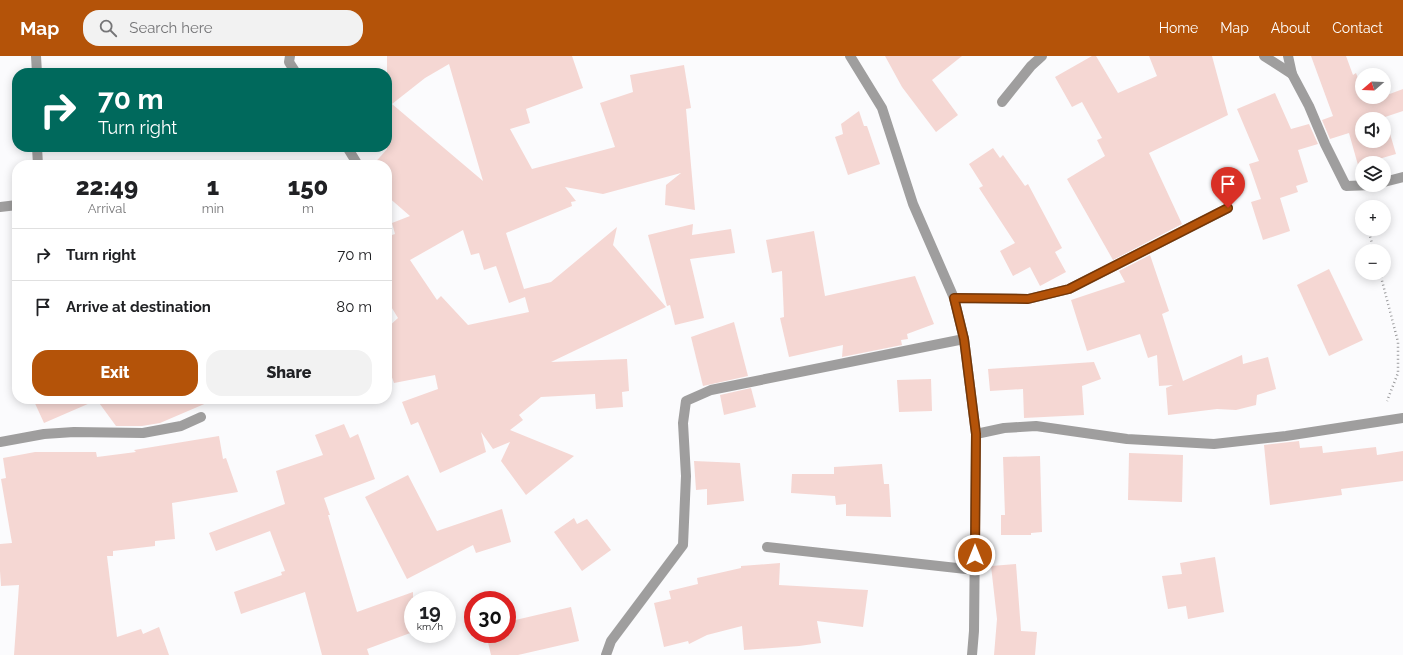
<!DOCTYPE html>
<meta charset="utf-8">
<style>
:root{--surface:#fff;--page:#f2f2f2;--text:#202124;--muted:#757577;--line:#e0e0e0;--accent:#b45309}
body{margin:0;font-family:Raleway,sans-serif;background:var(--page);color:var(--text);height:100vh;display:flex;flex-direction:column;font-size:15px;white-space:nowrap}
*{box-sizing:border-box;margin:0}
p{font-size:13px;color:var(--muted)}
.icon{flex:none;width:22px;height:22px;fill:none;stroke:currentColor;stroke-width:2;stroke-linecap:round;stroke-linejoin:round}
.map{position:relative;flex:1;overflow:hidden}
.sheet{position:absolute;left:12px;top:104px;width:380px;height:244px;display:flex;flex-direction:column;background:var(--surface);border-radius:16px;box-shadow:0 2px 10px #0003}
.sheet>*{flex:none}
.top-card{position:absolute;left:12px;top:12px;width:380px;height:84px;border-radius:16px;box-shadow:0 2px 10px #0003;background:#00695c;color:#fff;overflow:hidden}
.needle{width:26px;rotate:251deg}
.buttons{position:absolute;left:1355px;top:12px;display:grid;gap:8px}
.buttons a{display:grid;place-items:center;width:36px;height:36px;border-radius:50%;background:var(--surface);box-shadow:0 2px 10px #0003;font-size:20px}
.speed{position:absolute;left:404px;top:535px;display:flex;gap:8px;font-size:20px;font-weight:700;text-align:center}
.speed>*{display:grid;place-content:center;width:52px;height:52px;border-radius:50%;background:var(--surface);box-shadow:0 2px 10px #0003;line-height:1}
.speed small{font-size:10px;font-weight:400}
.speed .limit{border:6px solid #d22;background:#fff;color:#111}
.pin{position:absolute;display:grid;place-items:center;width:34px;height:34px;color:#fff;margin:-41px -17px;border-radius:50% 50% 50% 0;rotate:-45deg;box-shadow:0 0 4px #0007}
.pin .icon{rotate:45deg}
.me{position:absolute;width:44px;margin:-22px;rotate:0deg;stroke-linejoin:round;filter:drop-shadow(0 0 3px #0008)}
.turn{display:flex;align-items:center;gap:14px;height:84px;padding:0 20px;font-size:18px}
.turn .icon{width:52px;height:52px;stroke-width:2.5}
.turn b{display:block;font-size:28px;line-height:34px}
.eta{display:flex;justify-content:space-evenly;align-items:center;height:68px;text-align:center}
.eta b{font-size:24px;font-weight:800;line-height:28px}
.cta{display:flex;gap:8px;margin-top:auto;padding:8px 20px}
.cta a{flex:1;height:46px;border-radius:16px;background:var(--accent);color:#fff;font-size:16px;font-weight:800;line-height:46px;text-align:center}
.cta a+a{background:var(--page);color:var(--text)}
ul{padding:0;list-style:none}
li{display:flex;align-items:center;gap:12px;height:52px;padding:0 20px;border-top:1px solid var(--line)}
li div{flex:1}
li b{display:block;font-size:15px}
li em{font-style:normal}
header{display:flex;align-items:center;gap:24px;box-sizing:border-box;height:56px;padding:0 20px;background:var(--accent);color:#fff}
header strong{font-size:19px}
nav{display:flex;gap:22px;margin-inline-start:auto;font-size:14px}
.search{width:280px;height:36px;background:var(--page);display:flex;align-items:center;gap:10px;box-sizing:border-box;padding:0 14px;border-radius:16px;color:var(--muted);font-size:15px}
.map>svg:first-child{display:block}
.building{fill:#f5d7d3;fill-rule:evenodd}
.lines{fill:none;stroke-linecap:round;stroke-linejoin:round}
.path{stroke:#9b9b9d;stroke-width:2.5;stroke-dasharray:1 3;stroke-linecap:butt}
.minor{stroke:#9f9e9e;stroke-width:10}
.route-casing{stroke:#753606;stroke-width:10}
.route{stroke:#b45309;stroke-width:7}
</style>
<header>
<strong>Map</strong>
<div class="search"><svg class="icon" aria-label="search" viewBox="0 0 24 24"><circle cx="10" cy="10" r="6"/><path d="M15 15l6 6"/></svg>Search here</div>
<nav><a>Home</a><a>Map</a><a>About</a><a>Contact</a></nav>
</header>
<div class="map">
<svg width="1403" height="599" viewBox="0 0 1403 599">
<rect width="100%" height="100%" fill="#fbfbfd"/>
<g class="building">
<path d="M387 0H572L583 32 526 53 530 67 510 73 532 113 615 91 600 47 633 36 630 19 684 9 691 52 686 53 695 154 665 149 666 129 681 117 603 138 565 131 576 145 571 146 572 150 506 177 524 233 551 226 617 171 613 189 666 251 551 306 627 303 629 335 622 336 623 351 596 353 595 338 541 341 519 359 523 364 510 374 574 400 526 439 501 405 510 386 493 393 481 376 486 396 440 417 418 366 411 369 402 346 438 333 435 319 394 327 387 307V272L398 262 387 244V171L392 179 395 178 392 167 410 160 387 140V109H373L387 93ZM449 8 483 125 392 48 425 22ZM463 174 471 199 479 197 484 214 496 210 509 247 525 241 529 256 468 269 441 240 437 244 410 204Z"/>
<polygon points="885,0 962,0 932,24 958,59 936,76 902,31"/>
<polygon points="1092,0 1096,0 1118,37 1157,20 1149,0 1212,0 1228,59 1149,97 1182,168 1113,204 1067,123 1105,100 1097,84 1102,82 1082,46 1072,51 1055,21"/>
<path d="M1311 0H1346L1353 19 1356 17 1362 32V41H1384V29L1387 39 1403 33V55L1385 61 1396 98 1358 109 1349 77 1330 83 1322 64 1333 60ZM1362 63H1384V85H1362Z"/>
<polygon points="1275,37 1291,73 1309,68 1318,88 1298,94 1308,126 1296,130 1298,136 1280,142 1290,175 1263,184 1251,146 1261,143 1249,108 1259,105 1237,53"/>
<polygon points="859,55 864,70 867,70 880,108 848,119 835,81 843,78 841,68"/>
<polygon points="993,92 1000,102 1003,99 1025,130 1028,128 1062,192 1055,196 1066,216 1040,230 1030,211 1013,220 1000,195 1015,187 979,132 983,130 969,108"/>
<polygon points="693,168 692,179 731,173 735,197 690,203 704,262 675,269 670,249 667,250 648,179"/>
<polygon points="814,175 825,240 915,220 934,268 907,278 908,283 901,284 902,289 842,301 843,289 789,301 780,262 784,261 782,215 772,217 766,184"/>
<polygon points="1150,199 1169,255 1162,258 1183,325 1242,299 1243,308 1268,301 1276,333 1257,339 1256,349 1236,354 1217,353 1168,359 1166,332 1173,329 1159,330 1157,299 1148,302 1140,278 1087,295 1071,244 1125,226 1119,215"/>
<polygon points="1329,213 1363,284 1329,300 1297,229"/>
<polygon points="734,266 748,320 703,330 691,281"/>
<polygon points="1094,306 1101,323 1082,330 1084,359 1024,362 1023,333 990,335 988,313"/>
<polygon points="931,323 932,355 899,356 897,324"/>
<polygon points="751,332 756,351 724,359 720,339"/>
<polygon points="33,343 216,343 160,367 142,370 116,370 97,344 44,367"/>
<polygon points="344,368 350,382 358,378 375,423 324,442 330,459 328,459 357,556 413,536 413,576 367,593 369,599 322,599 305,536 241,558 234,536 282,519 281,516 285,515 270,475 216,495 209,477 285,448 276,415 323,399 315,379"/>
<polygon points="219,380 223,403 226,402 238,436 172,447 175,483 155,485 155,490 113,495 113,500 107,500 117,581 141,573 143,578 159,571 169,599 14,599 19,529 1,530 0,515 0,488 12,487 1,423 6,422 3,402 35,396 96,396 97,401 136,396 134,394"/>
<polygon points="1299,385 1300,392 1322,390 1323,397 1376,391 1377,399 1403,395 1403,425 1341,433 1342,439 1270,449 1264,389"/>
<polygon points="1129,397 1183,399 1182,446 1128,444"/>
<polygon points="1040,400 1042,476 1031,477 1031,479 1001,479 1001,459 1005,459 1003,401"/>
<polygon points="694,405 740,407 744,445 707,449 707,433 696,434"/>
<polygon points="882,408 884,428 889,428 891,461 846,460 846,448 836,449 835,440 791,437 792,418 834,418 834,411"/>
<polygon points="408,419 437,475 502,453 511,486 476,497 473,489 407,523 365,441"/>
<polygon points="574,462 577,468 587,463 611,494 582,515 554,476"/>
<polygon points="1215,501 1224,556 1188,563 1186,550 1168,553 1162,520 1182,518 1180,507"/>
<polygon points="780,507 779,529 868,534 863,571 817,565 821,587 799,590 744,594 742,570 707,579 689,588 688,585 664,591 654,547 671,543 669,535 698,528 697,522 741,512 741,510"/>
<polygon points="1016,508 1021,575 1037,576 1035,599 994,599 997,563 991,510"/>
<polygon points="571,551 579,585 518,599 491,599 486,578 507,578 507,566"/>
</g>
<g class="lines">
<g class="path">
<polyline points="1368,173 1374,195"/>
<polyline points="1380,217 1398,286 1398,317 1387,345"/>
</g>
<g class="minor">
<polyline points="36,0 37,17"/>
<polyline points="290,0 289,6 296,17"/>
<polyline points="850,0 882,52 913,148 954,242 964,283 976,378 974,575 972,599"/>
<polyline points="1264,0 1292,18"/>
<polyline points="1288,0 1292,18 1309,50 1325,88 1346,130 1373,129"/>
<polyline points="1002,46 1031,10 1042,0"/>
<polyline points="37,91 38,109"/>
<polyline points="347,91 358,109"/>
<polyline points="1384,126 1403,121"/>
<polyline points="0,151 17,149"/>
<polyline points="954,242 1028,243 1069,233 1228,152"/>
<polyline points="976,378 1004,372 1036,370 1127,383 1214,388 1286,380 1403,362"/>
<polyline points="0,386 44,378 74,376 143,377 181,370 201,361"/>
<polyline points="767,491 975,514"/>
<polyline points="606,599 611,585 683,489 686,420 683,367 686,345 711,334 964,283"/>
</g>
</g>
<g class="lines">
<defs>
<polyline id="route" points="975,499 976,378 964,283 954,242 1028,243 1069,233 1228,152"/>
</defs>
<use href="#route" class="route-casing"/>
<use href="#route" class="route"/>
</g>
</svg>
<div class="buttons">
<a><svg class="needle" viewBox="-14 -14 28 28"><path d="M0-13l5 13h-10z" fill="#e53935"/><path d="M0 13l5-13h-10z" fill="#757577"/></svg></a>
<a><svg class="icon" aria-label="sound" viewBox="0 0 24 24"><path d="M4 9h4l5-4v14l-5-4H4zM17 9q2 3 0 6"/></svg></a>
<a><svg class="icon" aria-label="layers" viewBox="0 0 24 24"><path d="M12 4l9 5-9 5-9-5zM3 14l9 5 9-5"/></svg></a>
<a>+</a>
<a>−</a>
</div>
<div class="speed"><div>19<small>km/h</small></div><div class="limit">30</div></div>
<div class="pin" style="left:1228px;top:152px;background:#d93025"><svg class="icon" aria-label="arrive" viewBox="0 0 24 24"><path d="M6 21V4h12l-3 4 3 4H6"/></svg></div>
<svg class="me" style="left:975px;top:499px" viewBox="-20 -20 40 40"><circle r="17" fill="#b45309" stroke="#fff" stroke-width="3"/><path d="M0-11L8 9 0 5-8 9z" fill="#fff"/></svg>
<div class="top-card">
<div class="turn"><svg class="icon" aria-label="right" viewBox="0 0 24 24"><path d="M7 20v-9h11M14 6l5 5-5 5"/></svg><div><b>70 m</b>Turn right</div></div>
</div>
<section class="sheet">
<div class="eta">
<div><b>22:49</b><p>Arrival</p></div>
<div><b>1</b><p>min</p></div>
<div><b>150</b><p>m</p></div>
</div>
<ul>
<li><svg class="icon" aria-label="right" viewBox="0 0 24 24"><path d="M7 20v-9h11M14 6l5 5-5 5"/></svg><div><b>Turn right</b></div><em>70 m</em></li>
<li><svg class="icon" aria-label="arrive" viewBox="0 0 24 24"><path d="M6 21V4h12l-3 4 3 4H6"/></svg><div><b>Arrive at destination</b></div><em>80 m</em></li>
</ul>
<div class="cta"><a>Exit</a><a>Share</a></div>
</section>
</div>
